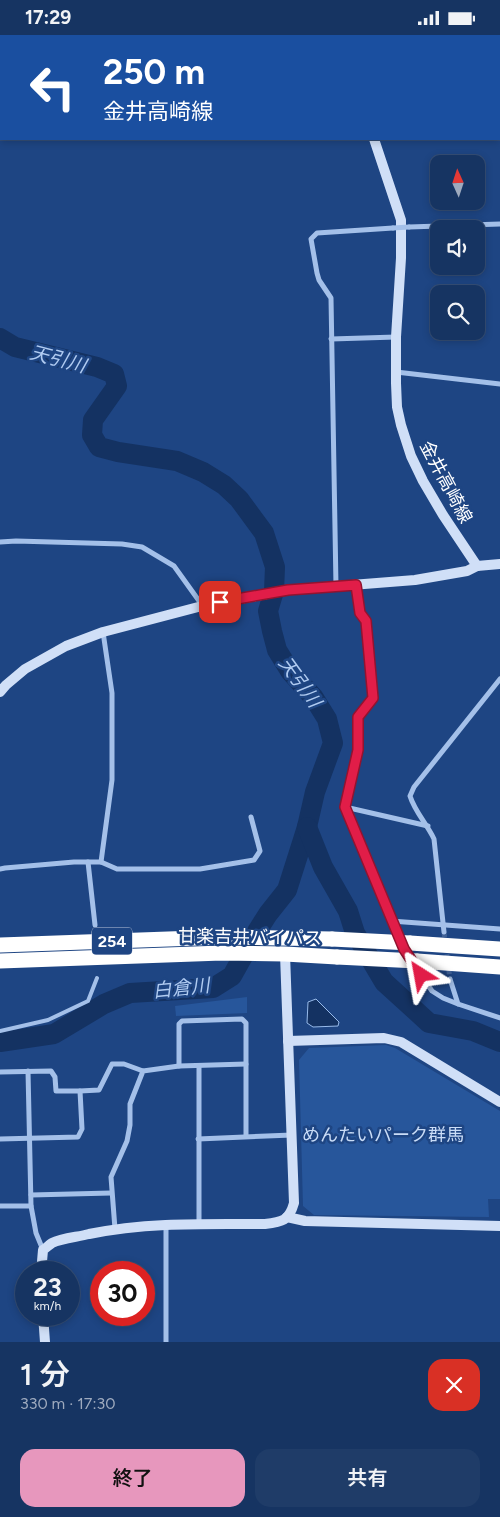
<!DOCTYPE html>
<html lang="ja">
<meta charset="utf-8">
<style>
:root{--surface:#163462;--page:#1f3c68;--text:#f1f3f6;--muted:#9eaabe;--line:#354f77;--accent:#e797bd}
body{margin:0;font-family:Figtree,"Noto Sans JP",sans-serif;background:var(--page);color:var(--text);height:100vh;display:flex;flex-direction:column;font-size:19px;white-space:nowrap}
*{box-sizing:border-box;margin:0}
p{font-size:16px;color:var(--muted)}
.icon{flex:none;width:28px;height:28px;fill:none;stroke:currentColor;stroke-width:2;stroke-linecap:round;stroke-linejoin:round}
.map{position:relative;height:1307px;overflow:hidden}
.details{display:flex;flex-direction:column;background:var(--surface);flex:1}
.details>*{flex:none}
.hud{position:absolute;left:0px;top:0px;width:500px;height:105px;box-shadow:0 2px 8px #0003,0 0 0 1px var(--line);background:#1a4fa0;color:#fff;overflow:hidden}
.needle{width:32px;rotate:357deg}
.controls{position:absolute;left:430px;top:120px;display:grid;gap:10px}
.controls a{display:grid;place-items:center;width:55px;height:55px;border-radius:10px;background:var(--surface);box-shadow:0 2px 8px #0003,0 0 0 1px var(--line);font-size:25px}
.speed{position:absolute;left:15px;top:1226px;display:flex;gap:10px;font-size:25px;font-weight:700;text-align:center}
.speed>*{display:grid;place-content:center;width:65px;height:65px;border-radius:50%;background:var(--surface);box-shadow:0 2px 8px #0003,0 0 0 1px var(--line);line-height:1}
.speed small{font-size:12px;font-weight:400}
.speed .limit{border:8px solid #d22;background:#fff;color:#111}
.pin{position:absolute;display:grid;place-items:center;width:42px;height:42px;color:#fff;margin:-21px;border-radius:10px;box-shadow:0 2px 8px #0006}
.me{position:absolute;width:55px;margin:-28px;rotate:326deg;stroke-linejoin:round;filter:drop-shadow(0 0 4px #0008)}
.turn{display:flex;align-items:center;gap:18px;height:105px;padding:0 20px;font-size:22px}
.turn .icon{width:65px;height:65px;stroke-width:2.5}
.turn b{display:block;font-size:35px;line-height:42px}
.round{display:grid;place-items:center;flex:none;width:52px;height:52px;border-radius:15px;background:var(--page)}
.headline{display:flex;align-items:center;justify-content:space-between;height:85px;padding:0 20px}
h1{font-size:30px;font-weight:600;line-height:38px}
.button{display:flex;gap:10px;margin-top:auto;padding:10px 20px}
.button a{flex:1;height:58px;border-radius:15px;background:var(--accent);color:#111;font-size:20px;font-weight:600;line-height:58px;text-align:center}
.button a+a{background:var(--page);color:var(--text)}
.status{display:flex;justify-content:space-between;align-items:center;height:35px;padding:0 25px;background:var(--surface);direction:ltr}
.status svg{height:14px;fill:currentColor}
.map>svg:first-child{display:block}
.green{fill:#27569b}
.water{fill:#143262;stroke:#98bbeb}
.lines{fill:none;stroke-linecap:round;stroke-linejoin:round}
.river{stroke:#143262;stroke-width:20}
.street-tunnel{stroke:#406196;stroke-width:5;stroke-dasharray:5 2.5;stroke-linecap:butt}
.lane{stroke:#a4c0e9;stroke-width:4}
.street{stroke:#a4c0e9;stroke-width:5}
.secondary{stroke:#d0dff7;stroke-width:10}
.highway{stroke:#fff;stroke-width:15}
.street-bridge{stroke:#a4c0e9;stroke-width:5}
.highway-bridge{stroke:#fff;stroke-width:15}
.route-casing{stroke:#92132f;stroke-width:12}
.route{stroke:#e11d48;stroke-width:9}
.labels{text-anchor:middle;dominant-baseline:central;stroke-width:5;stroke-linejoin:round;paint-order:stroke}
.shield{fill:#1e4583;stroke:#bcc7da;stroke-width:1}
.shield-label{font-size:16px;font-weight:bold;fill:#fff}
.street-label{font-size:18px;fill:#fff;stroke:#1e4583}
.park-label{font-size:18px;fill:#c9dcf7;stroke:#1e4583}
.water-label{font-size:19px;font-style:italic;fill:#b0cbf1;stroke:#1e4583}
</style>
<div class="status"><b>17:29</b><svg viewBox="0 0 49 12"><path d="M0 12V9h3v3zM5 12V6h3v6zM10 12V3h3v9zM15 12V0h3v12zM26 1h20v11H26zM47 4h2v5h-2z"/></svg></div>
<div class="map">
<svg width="500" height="1307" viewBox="0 0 500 1307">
<rect width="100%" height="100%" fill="#1e4583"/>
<g class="green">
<polygon points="247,962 247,978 176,981 175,971"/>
<polygon points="386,1010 395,1013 500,1076 500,1164 488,1164 489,1182 314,1180 303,1171 299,1025 309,1013"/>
</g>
<polygon class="water" points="316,964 339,987 338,991 313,992 307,988 308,967"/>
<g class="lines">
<g class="river">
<polyline points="145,1 146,0"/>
<polyline points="0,89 1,89"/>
<polyline points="0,303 15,312 97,332 114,339 117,351 93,385 92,400 99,412 118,417 177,426 203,437 224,450 239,464 264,498 275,532 274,556 268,576 272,596 277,615 290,636 314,663 327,684 333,708 315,757 307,792 287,855 268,879 256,898 232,941 213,953 130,958 104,969 54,999 0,1007"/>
<polyline points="307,792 323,832 348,876 355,898 384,947 429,988 473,996 500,1007"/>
</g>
<polyline class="street-tunnel" points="444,897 450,944"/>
<polyline class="lane" points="0,996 48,985 88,966 97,943"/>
<g class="street">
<polyline points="409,192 500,189"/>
<polyline points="331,304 396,302"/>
<polyline points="396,337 500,349"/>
<polyline points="0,507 16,506 122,509 142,512 174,531 202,570"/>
<polyline points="356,550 360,578 366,586 373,663 358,682 358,715 345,772 391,886 404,914 409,923"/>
<polyline points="336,551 331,263 319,245 317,238 311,204 317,198 393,193"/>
<polyline points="345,772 428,791"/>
<polyline points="88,827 95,890"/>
<polyline points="101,827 117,834 200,834 254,825 260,816 251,782"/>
<polyline points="0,834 5,833 74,827 101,827 112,745 112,658 103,597"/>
<polyline points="391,886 500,894"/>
<path d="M444 897 434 804C427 789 415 777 410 761L414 752 500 644"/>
<polyline points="414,930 432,956 443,963 458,969"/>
<polyline points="450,944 458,969 500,983"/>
<polyline points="179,1031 179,989 182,986 242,984 246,988 246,1101"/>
<polyline points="199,1031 199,1189"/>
<polyline points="28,1036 31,1171 36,1198 43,1215"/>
<polyline points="0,1037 51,1036 55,1042 56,1056 80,1056 82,1094 78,1102 0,1104"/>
<polyline points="80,1056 99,1055 112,1029 124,1029 143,1036"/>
<polyline points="198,1104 292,1100"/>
<polyline points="31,1160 111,1158"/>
<polyline points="0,1171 31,1171"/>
<polyline points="115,1194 111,1142 127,1106 130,1090 130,1069 143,1036 179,1031 246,1029"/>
<polyline points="166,1307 166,1190"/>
</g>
<g class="secondary">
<polyline points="339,0 339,1"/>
<polyline points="374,104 401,185 401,223 396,302 396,348 397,372 401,390 411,421 423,446 443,480 477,531"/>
<polyline points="0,657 6,650 25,634 66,611 103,597 202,571 288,555 415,545 467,536 477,531 500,529"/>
<polyline points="288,1006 384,1003 401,1007 500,1067"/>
<polyline points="287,1182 305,1186 500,1191"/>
<path d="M41 1238 43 1215C46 1213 49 1210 52 1208 62 1203 78 1202 89 1199 147 1187 206 1189 265 1189 282 1187 289 1186 294 1168L285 919"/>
<polyline points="43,1280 45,1307"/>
</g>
<g class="highway">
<polyline points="410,908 500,914"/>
<polyline points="0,910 224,902 332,904"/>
<polyline points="0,926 222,918 285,919 337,922"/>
<polyline points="417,926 500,932"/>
</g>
<polyline class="street-bridge" points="393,193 409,192"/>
<g class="highway-bridge">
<polyline points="332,904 410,908"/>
<polyline points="337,922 417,926"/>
</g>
</g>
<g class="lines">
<defs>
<polyline id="route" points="220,567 288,555 356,550 360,578 366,586 373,663 358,682 358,715 345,772 404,914 421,940"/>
</defs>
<use href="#route" class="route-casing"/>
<use href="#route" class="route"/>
</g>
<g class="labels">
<rect class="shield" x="92" y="892.5" width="40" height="27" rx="4"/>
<g class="shield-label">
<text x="112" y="906">254</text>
</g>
<g class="street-label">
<text transform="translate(446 447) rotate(62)">金井高崎線</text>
<text transform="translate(250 902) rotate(1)">甘楽吉井バイパス</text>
</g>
<g class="park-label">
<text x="383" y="1100">めんたいパーク群馬</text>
</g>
<g class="water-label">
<text transform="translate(58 324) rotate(15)">天引川</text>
<text transform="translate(300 647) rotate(54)">天引川</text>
<text transform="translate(181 953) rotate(-6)">白倉川</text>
</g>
</g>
</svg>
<div class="controls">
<a><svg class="needle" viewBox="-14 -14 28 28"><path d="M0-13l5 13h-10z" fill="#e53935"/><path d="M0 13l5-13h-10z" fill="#9eaabe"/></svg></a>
<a><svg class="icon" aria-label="sound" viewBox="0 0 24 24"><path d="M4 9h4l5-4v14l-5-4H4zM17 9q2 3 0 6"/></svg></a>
<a><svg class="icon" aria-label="search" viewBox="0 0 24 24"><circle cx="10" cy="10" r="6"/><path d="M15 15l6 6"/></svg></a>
</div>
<div class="speed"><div>23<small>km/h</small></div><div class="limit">30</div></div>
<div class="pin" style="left:220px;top:567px;background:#d93025"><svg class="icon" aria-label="arrive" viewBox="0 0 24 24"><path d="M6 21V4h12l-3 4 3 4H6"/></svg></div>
<svg class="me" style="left:421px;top:940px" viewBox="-20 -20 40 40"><path d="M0-17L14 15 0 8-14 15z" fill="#e11d48" stroke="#fff" stroke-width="4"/></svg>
<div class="hud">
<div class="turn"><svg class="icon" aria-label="left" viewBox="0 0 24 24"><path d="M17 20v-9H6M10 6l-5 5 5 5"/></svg><div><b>250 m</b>金井高崎線</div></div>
</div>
</div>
<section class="details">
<div class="headline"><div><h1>1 分</h1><p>330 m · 17:30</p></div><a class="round" style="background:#d93025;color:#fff"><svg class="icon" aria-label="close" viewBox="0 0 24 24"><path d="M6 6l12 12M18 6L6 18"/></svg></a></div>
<div class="button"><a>終了</a><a>共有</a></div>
</section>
